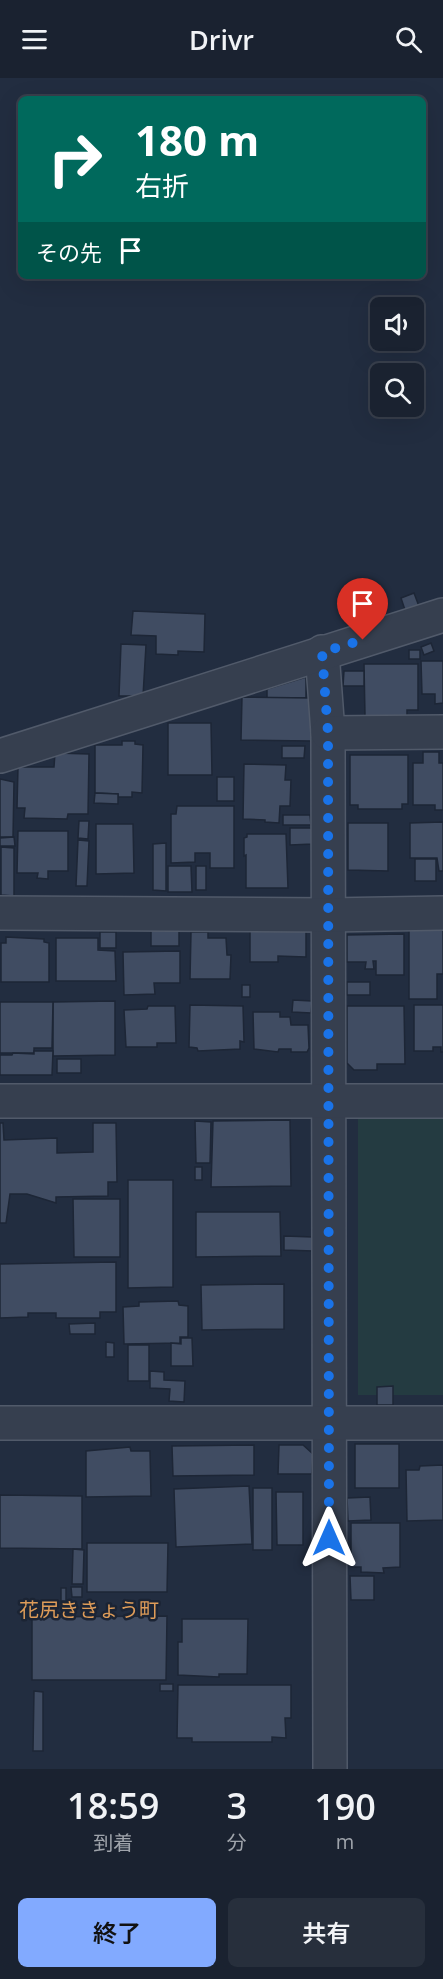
<!DOCTYPE html>
<html lang="ja">
<meta charset="utf-8">
<style>
:root{--surface:#1a2230;--page:#272f3c;--text:#f1f3f6;--muted:#9fa4ab;--line:#383f4c;--accent:#82aaff}
body{margin:0;font-family:"Open Sans","Noto Sans JP",sans-serif;background:var(--page);color:var(--text);height:100vh;display:flex;flex-direction:column;font-size:22px;white-space:nowrap}
*{box-sizing:border-box;margin:0}
p{font-size:20px;color:var(--muted)}
.icon{flex:none;width:33px;height:33px;fill:none;stroke:currentColor;stroke-width:2;stroke-linecap:round;stroke-linejoin:round}
.map{position:relative;height:1691px;overflow:hidden}
.panel{display:flex;flex-direction:column;background:var(--surface);flex:1}
.panel>*{flex:none}
.top-card{position:absolute;left:18px;top:18px;width:408px;height:183px;border-radius:9px;box-shadow:0 6px 24px #0002,0 0 0 2px var(--line);background:#00695c;color:#fff;overflow:hidden}
.tools{position:absolute;left:370px;top:219px;display:grid;gap:12px}
.tools a{display:grid;place-items:center;width:54px;height:54px;border-radius:9px;background:var(--surface);box-shadow:0 6px 24px #0002,0 0 0 2px var(--line);font-size:30px}
.pin{position:absolute;display:grid;place-items:center;width:51px;height:51px;color:#fff;margin:-62px -26px;border-radius:50% 50% 50% 0;rotate:-45deg;box-shadow:0 0 6px #0007}
.pin .icon{rotate:45deg}
.me{position:absolute;width:66px;margin:-33px;rotate:0deg;stroke-linejoin:round;filter:drop-shadow(0 0 4px #0008)}
.turn{display:flex;align-items:center;gap:21px;height:126px;padding:0 18px;font-size:27px}
.turn .icon{width:78px;height:78px;stroke-width:2.5}
.turn b{display:block;font-size:42px;line-height:51px}
.then{display:flex;align-items:center;height:57px;padding:0 18px;background:#0003;gap:12px;font-size:22px}
.eta{display:flex;justify-content:space-evenly;align-items:center;height:102px;text-align:center}
.eta b{font-size:36px;font-weight:600;line-height:42px}
.primary-button{display:flex;gap:12px;margin-top:auto;padding:12px 18px}
.primary-button a{flex:1;height:69px;border-radius:9px;background:var(--accent);color:#111;font-size:24px;font-weight:600;line-height:69px;text-align:center}
.primary-button a+a{background:var(--page);color:var(--text)}
header{display:flex;justify-content:space-between;align-items:center;height:78px;padding:0 18px;background:var(--surface);font-size:27px;font-weight:600}
.map>svg:first-child{display:block}
.green{fill:#243b41}
.building{fill:#404c62;stroke:#1d2636;stroke-width:1.5}
.lines{fill:none;stroke-linecap:round;stroke-linejoin:round}
.minor-casing{stroke:#515a6a;stroke-width:36}
.minor{stroke:#363f4f;stroke-width:33}
.route{stroke:#1a73e8;stroke-width:10;stroke-dasharray:0 18}
.labels{text-anchor:middle;dominant-baseline:central;stroke-width:5;stroke-linejoin:round;paint-order:stroke}
.neighbourhood-label{font-size:20px;fill:#de9c59;stroke:#1b2434}
</style>
<header><svg class="icon" aria-label="menu" viewBox="0 0 24 24"><path d="M4 6h16M4 12h16M4 18h16"/></svg>Drivr<svg class="icon" aria-label="search" viewBox="0 0 24 24"><circle cx="10" cy="10" r="6"/><path d="M15 15l6 6"/></svg></header>
<div class="map">
<svg width="443" height="1691" viewBox="0 0 443 1691">
<rect width="100%" height="100%" fill="#222d40"/>
<rect class="green" x="358" y="1035" width="85" height="282"/>
<g class="building">
<polygon points="414,515 420,531 406,535 401,520"/>
<polygon points="133,533 205,536 204,574 178,573 178,577 156,576 156,558 131,557"/>
<polygon points="431,565 434,573 424,577 421,569"/>
<polygon points="121,566 146,567 143,618 119,618"/>
<rect x="409" y="572" width="11" height="9"/>
<polygon points="421,583 443,583 443,625 435,626 435,616 422,616"/>
<polygon points="364,586 418,586 418,632 407,632 407,638 365,638"/>
<polygon points="344,593 364,593 364,608 343,608"/>
<polygon points="306,599 306,620 267,620 267,611"/>
<polygon points="242,619 311,620 311,663 241,662"/>
<polygon points="168,645 211,645 212,697 168,697"/>
<polygon points="122,663 135,663 135,666 143,667 142,715 132,714 132,719 118,719 118,716 95,715 95,667 122,667"/>
<polygon points="282,668 305,668 304,680 282,680"/>
<polygon points="423,674 439,674 439,685 443,685 443,732 435,732 435,727 413,727 413,685 423,685"/>
<polygon points="55,675 89,676 88,736 68,736 67,741 24,740 25,730 17,730 18,689 54,689"/>
<polygon points="350,677 408,677 408,726 402,726 402,731 358,731 358,727 350,727"/>
<polygon points="244,686 286,687 285,702 291,702 290,728 280,728 279,745 265,744 265,742 243,741"/>
<rect x="217" y="699" width="17" height="24"/>
<polygon points="0,701 14,704 13,759 0,759"/>
<polygon points="95,715 118,716 118,726 94,725"/>
<polygon points="177,728 234,728 234,790 210,790 210,775 195,775 195,784 171,785 171,736 176,736"/>
<polygon points="283,737 310,737 311,747 283,747"/>
<polygon points="79,743 89,743 88,761 78,760"/>
<polygon points="443,744 443,793 439,793 437,780 410,780 410,745"/>
<polygon points="348,745 388,745 388,793 348,792"/>
<polygon points="96,746 133,746 134,795 96,796"/>
<polygon points="290,750 313,750 313,766 290,767"/>
<polygon points="18,753 68,753 68,793 48,793 48,801 37,800 38,795 17,795"/>
<polygon points="247,756 286,756 288,810 246,810 246,777 244,778 244,760 247,759"/>
<polygon points="14,759 15,768 0,768 0,760"/>
<polygon points="78,762 89,763 87,808 76,808"/>
<polygon points="166,765 166,813 153,812 153,766"/>
<polygon points="1,769 14,770 14,818 1,817"/>
<rect x="415" y="781" width="21" height="22"/>
<polygon points="168,788 191,788 192,814 168,814"/>
<rect x="196" y="788" width="10" height="24"/>
<polygon points="409,850 443,850 443,896 437,896 437,921 409,921"/>
<rect x="151" y="851" width="28" height="17"/>
<polygon points="250,851 306,853 306,879 278,878 278,884 250,884"/>
<rect x="100" y="854" width="16" height="16"/>
<polygon points="191,854 208,854 208,860 226,860 227,877 231,877 230,901 190,901"/>
<polygon points="404,856 404,897 376,897 376,883 373,883 374,891 365,891 366,884 347,884 347,857"/>
<polygon points="6,859 44,861 44,864 49,865 49,904 1,904 1,865 6,865"/>
<polygon points="56,860 98,860 98,872 115,873 116,903 56,903"/>
<polygon points="180,873 180,905 154,905 155,916 124,917 123,874"/>
<rect x="347" y="904" width="23" height="13"/>
<rect x="242" y="907" width="8" height="12"/>
<polygon points="293,922 312,923 311,935 292,934"/>
<polygon points="115,923 115,977 53,978 53,924"/>
<polygon points="0,924 53,924 52,970 34,970 34,975 0,975"/>
<polygon points="190,927 243,928 244,964 240,963 240,971 198,973 197,970 189,969"/>
<polygon points="414,927 443,927 443,974 441,974 441,969 433,969 433,973 414,973"/>
<polygon points="148,928 175,928 176,965 157,965 157,969 126,969 124,932 147,931"/>
<polygon points="347,928 404,928 405,986 377,986 377,992 354,992 347,985"/>
<polygon points="253,934 280,934 280,939 290,939 291,947 308,947 309,970 307,974 291,974 291,971 279,971 278,974 254,971"/>
<polygon points="34,973 53,973 52,997 0,997 0,977 12,977 13,975 34,976"/>
<rect x="57" y="981" width="24" height="14"/>
<polygon points="290,1042 291,1108 211,1109 213,1043"/>
<polygon points="195,1043 211,1044 210,1085 196,1085"/>
<polygon points="0,1045 3,1045 4,1062 57,1060 57,1075 93,1074 93,1045 116,1045 117,1104 108,1104 108,1118 56,1119 56,1125 27,1116 10,1116 6,1145 0,1145"/>
<rect x="195" y="1089" width="7" height="13"/>
<polygon points="128,1102 173,1102 173,1209 128,1210"/>
<polygon points="73,1121 120,1121 120,1179 74,1179"/>
<polygon points="196,1134 280,1134 281,1178 196,1179"/>
<polygon points="284,1158 313,1159 313,1173 284,1172"/>
<polygon points="116,1184 116,1234 100,1234 100,1240 56,1240 56,1235 28,1235 28,1239 0,1240 0,1186"/>
<polygon points="284,1206 284,1251 202,1252 201,1207"/>
<polygon points="178,1223 179,1227 188,1228 188,1259 180,1259 180,1265 124,1266 123,1229 139,1228 139,1224"/>
<polygon points="95,1245 95,1256 70,1256 69,1246"/>
<polygon points="181,1260 192,1260 193,1288 171,1288 171,1265 181,1266"/>
<polygon points="106,1264 114,1265 114,1279 106,1279"/>
<rect x="128" y="1267" width="21" height="36"/>
<polygon points="150,1293 164,1294 164,1302 185,1303 184,1324 169,1323 170,1311 150,1310"/>
<polygon points="393,1308 393,1327 377,1327 377,1309"/>
<rect x="355" y="1366" width="44" height="44"/>
<polygon points="254,1367 254,1397 173,1398 172,1368"/>
<polygon points="279,1367 303,1367 313,1376 312,1396 278,1396"/>
<polygon points="130,1369 131,1373 150,1373 151,1418 86,1419 86,1373"/>
<polygon points="443,1387 443,1442 407,1443 406,1392 419,1392 420,1388"/>
<polygon points="249,1408 252,1466 176,1469 174,1411"/>
<rect x="253" y="1410" width="19" height="62"/>
<polygon points="276,1414 303,1414 303,1467 277,1467"/>
<polygon points="0,1417 82,1418 82,1471 0,1470"/>
<polygon points="370,1419 371,1442 348,1443 347,1420"/>
<polygon points="351,1445 400,1445 400,1489 383,1490 384,1495 361,1494 361,1489 351,1489"/>
<polygon points="87,1465 168,1465 167,1514 87,1514"/>
<polygon points="73,1471 84,1472 83,1506 72,1506"/>
<polygon points="350,1498 374,1498 374,1522 351,1522"/>
<polygon points="71,1509 82,1509 82,1519 72,1519"/>
<rect x="61" y="1510" width="5" height="13"/>
<polygon points="167,1538 166,1602 32,1602 32,1539"/>
<polygon points="182,1541 248,1541 247,1596 219,1596 219,1599 178,1597 178,1564 182,1564"/>
<rect x="160" y="1606" width="13" height="7"/>
<polygon points="178,1607 291,1607 291,1640 285,1640 286,1660 272,1659 272,1664 192,1664 192,1660 177,1660"/>
<polygon points="34,1613 43,1614 43,1673 33,1673"/>
</g>
<g class="lines">
<defs>
<g id="minor">
<polyline points="322,574 328,655 330,1691"/>
<polyline points="328,655 443,654"/>
<polyline points="0,678 443,537"/>
<polyline points="0,835 329,837 443,835"/>
<polyline points="0,1023 443,1023"/>
<polyline points="0,1345 443,1345"/>
</g>
</defs>
<use href="#minor" class="minor-casing"/>
<use href="#minor" class="minor"/>
</g>
<g class="lines">
<polyline class="route" points="329,1460 328,655 322,574 363,562"/>
</g>
<g class="labels">
<g class="neighbourhood-label">
<text x="89" y="1531">花尻ききょう町</text>
</g>
</g>
</svg>
<div class="tools">
<a><svg class="icon" aria-label="sound" viewBox="0 0 24 24"><path d="M4 9h4l5-4v14l-5-4H4zM17 9q2 3 0 6"/></svg></a>
<a><svg class="icon" aria-label="search" viewBox="0 0 24 24"><circle cx="10" cy="10" r="6"/><path d="M15 15l6 6"/></svg></a>
</div>
<div class="pin" style="left:363px;top:562px;background:#d93025"><svg class="icon" aria-label="arrive" viewBox="0 0 24 24"><path d="M6 21V4h12l-3 4 3 4H6"/></svg></div>
<svg class="me" style="left:329px;top:1460px" viewBox="-20 -20 40 40"><path d="M0-17L14 15 0 8-14 15z" fill="#1a73e8" stroke="#fff" stroke-width="4"/></svg>
<div class="top-card">
<div class="turn"><svg class="icon" aria-label="right" viewBox="0 0 24 24"><path d="M7 20v-9h11M14 6l5 5-5 5"/></svg><div><b>180 m</b>右折</div></div>
<div class="then">その先<svg class="icon" aria-label="arrive" viewBox="0 0 24 24"><path d="M6 21V4h12l-3 4 3 4H6"/></svg></div>
</div>
</div>
<section class="panel">
<div class="eta">
<div><b>18:59</b><p>到着</p></div>
<div><b>3</b><p>分</p></div>
<div><b>190</b><p>m</p></div>
</div>
<div class="primary-button"><a>終了</a><a>共有</a></div>
</section>
